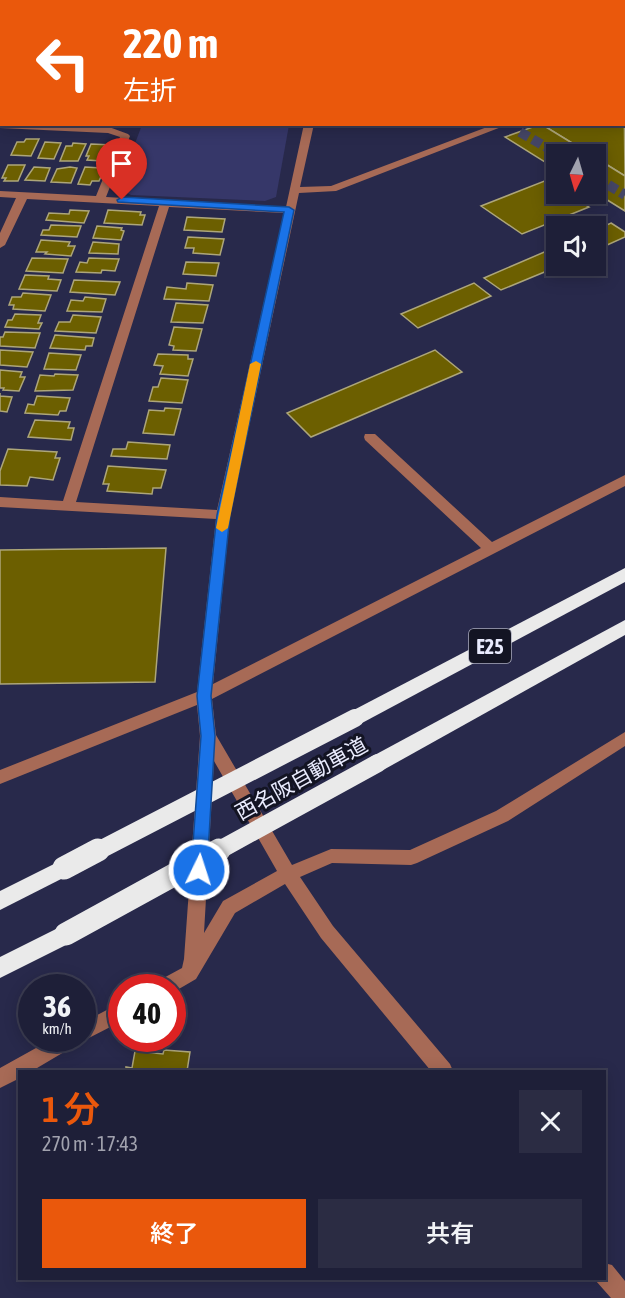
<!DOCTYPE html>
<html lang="ja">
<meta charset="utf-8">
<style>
:root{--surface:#1e1f38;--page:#2b2c43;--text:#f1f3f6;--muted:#a1a2ae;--line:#3c3d53;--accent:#ea580c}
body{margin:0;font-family:"Asap Condensed","Noto Sans JP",sans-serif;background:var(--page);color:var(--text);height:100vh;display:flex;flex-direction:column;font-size:22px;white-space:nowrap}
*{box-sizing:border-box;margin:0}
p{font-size:20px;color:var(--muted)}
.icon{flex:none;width:33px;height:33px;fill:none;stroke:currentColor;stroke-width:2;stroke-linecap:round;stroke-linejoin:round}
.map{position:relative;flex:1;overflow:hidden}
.side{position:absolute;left:18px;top:1070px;width:588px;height:210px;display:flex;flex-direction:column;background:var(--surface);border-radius:0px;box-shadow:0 3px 15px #0003,0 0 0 2px var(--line)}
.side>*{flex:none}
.top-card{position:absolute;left:0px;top:0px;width:626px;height:126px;box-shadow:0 3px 15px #0003,0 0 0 2px var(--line);background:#ea580c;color:#fff;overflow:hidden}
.needle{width:39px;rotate:185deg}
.tools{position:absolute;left:546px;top:144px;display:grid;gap:12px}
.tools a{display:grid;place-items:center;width:60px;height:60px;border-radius:0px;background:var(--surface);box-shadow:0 3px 15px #0003,0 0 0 2px var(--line);font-size:30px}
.speed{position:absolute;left:18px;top:974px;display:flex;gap:12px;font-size:30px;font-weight:700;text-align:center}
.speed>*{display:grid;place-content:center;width:78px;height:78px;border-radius:50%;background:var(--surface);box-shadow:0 3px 15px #0003,0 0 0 2px var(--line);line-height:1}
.speed small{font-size:15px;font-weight:400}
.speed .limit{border:9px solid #d22;background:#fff;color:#111}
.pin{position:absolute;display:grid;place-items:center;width:51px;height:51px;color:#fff;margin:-62px -26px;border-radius:50% 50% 50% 0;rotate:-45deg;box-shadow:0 0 6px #0007}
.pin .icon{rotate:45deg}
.me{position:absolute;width:66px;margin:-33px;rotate:4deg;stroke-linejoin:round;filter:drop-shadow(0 0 4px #0008)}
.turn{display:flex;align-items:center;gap:21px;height:126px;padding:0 24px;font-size:27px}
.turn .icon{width:78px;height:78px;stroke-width:2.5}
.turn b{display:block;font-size:42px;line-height:51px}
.round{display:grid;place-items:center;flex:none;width:63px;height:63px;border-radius:0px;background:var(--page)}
.headline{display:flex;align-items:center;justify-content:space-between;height:102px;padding:0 24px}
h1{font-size:36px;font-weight:600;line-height:45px;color:var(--accent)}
.cta{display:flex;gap:12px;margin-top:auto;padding:12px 24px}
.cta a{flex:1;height:69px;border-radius:0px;background:var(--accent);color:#fff;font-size:24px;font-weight:600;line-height:69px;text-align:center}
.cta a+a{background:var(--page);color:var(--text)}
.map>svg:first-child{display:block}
.green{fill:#363769}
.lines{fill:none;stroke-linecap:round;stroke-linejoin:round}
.stream{fill:#48a1b9;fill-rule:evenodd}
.river{fill:#03819c;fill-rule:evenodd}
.building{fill:#6c5f00;stroke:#ada67a;stroke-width:1.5}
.minor-tunnel{stroke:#454666;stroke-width:10;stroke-dasharray:10 4.5;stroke-linecap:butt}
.minor{fill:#a76a56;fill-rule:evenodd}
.highway{fill:#eaeaea;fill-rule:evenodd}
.highway-bridge-far1{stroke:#eaeaea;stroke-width:18}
.highway-bridge{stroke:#eaeaea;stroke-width:23}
.route{fill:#1a73e8;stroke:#114b97;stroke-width:1.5}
.slow{fill:#f59e0b}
.labels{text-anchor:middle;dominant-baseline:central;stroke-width:6;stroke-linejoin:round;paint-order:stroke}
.shield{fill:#131423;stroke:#a9aabc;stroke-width:1.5}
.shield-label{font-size:20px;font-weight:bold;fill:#e9ebfd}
.street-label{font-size:21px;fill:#e9ebfd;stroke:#131423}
</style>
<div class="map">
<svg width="625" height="1298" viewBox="0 0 625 1298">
<rect width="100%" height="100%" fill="#28294b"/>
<polygon class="green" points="142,125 289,125 276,197 265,201 131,195 118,188"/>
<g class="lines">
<rect class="stream" x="0" y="89" width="2" height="4"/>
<g class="river">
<polygon points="597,0 625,0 625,9 624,2 596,2"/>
<rect x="0" y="48" width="2" height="22"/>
</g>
</g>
<g class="building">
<polygon points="91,0 158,0 91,2"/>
<polygon points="195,0 280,0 194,2"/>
<polygon points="624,91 625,176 596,158 596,154 590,154 541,124 624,124"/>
<polygon points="541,124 590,154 556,154 556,169 505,137"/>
<polygon points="26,139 39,139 31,156 11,155 17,142 24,142"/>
<polygon points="45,142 61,143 54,159 38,158"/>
<polygon points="73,143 86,144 78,161 60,161 66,146 72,146"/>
<polygon points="91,144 112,145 108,157 104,157 102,161 87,160 89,156 86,156"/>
<polygon points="596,158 625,176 625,211 596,193"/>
<polygon points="8,165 25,165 18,181 4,181 6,178 2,178"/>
<polygon points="34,167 50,168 45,181 25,180"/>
<polygon points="70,167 77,168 71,183 51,182 57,169"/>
<polygon points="85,167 101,168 100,172 103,172 99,181 92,181 90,185 78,184"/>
<polygon points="547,180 556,186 556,194 568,194 589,207 522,234 481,206"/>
<polygon points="70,210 89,211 84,223 46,220 49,213 69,214"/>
<polygon points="108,210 141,212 140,215 145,215 142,225 104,223"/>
<polygon points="187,217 225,219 222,232 184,230"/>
<polygon points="611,223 625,232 625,237 596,250 596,230"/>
<polygon points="51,225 81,226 77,237 41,235 43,230 49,230"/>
<polygon points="97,226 122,228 121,230 124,231 121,240 93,238"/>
<polygon points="188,237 224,239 220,255 193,253 194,248 185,248"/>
<polygon points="41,240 70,242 68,246 75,246 71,256 45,254 47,252 36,252"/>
<polygon points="93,242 119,244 118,254 89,253"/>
<polygon points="556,247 556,266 559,266 501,290 484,278"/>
<polygon points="32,258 68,259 63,273 26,271"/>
<polygon points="89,258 119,259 115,271 102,270 101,273 76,272 80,262 87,263"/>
<polygon points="186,262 219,263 216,276 183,274"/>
<polygon points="25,275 49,276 48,279 61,280 57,291 19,289"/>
<polygon points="74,280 120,282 115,295 70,292"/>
<polygon points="187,283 213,285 209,301 164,299 167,287 186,289"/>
<polygon points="474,283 491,296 418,328 401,314"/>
<polygon points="23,293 51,295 45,311 13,309 14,305 9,305 12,297 21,297"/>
<polygon points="85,297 106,299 102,312 67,311 71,300 83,301"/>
<polygon points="176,303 208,305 203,323 171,322"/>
<polygon points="15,314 41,315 38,323 42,323 39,329 5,327 8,320 12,320"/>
<polygon points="73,315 101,317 96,333 55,331 59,322 70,322"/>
<polygon points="174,327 202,329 196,351 173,350 174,346 169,345"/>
<polygon points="5,332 40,333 35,348 0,346 0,337 3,337"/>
<polygon points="55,335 94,338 92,346 86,346 85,350 50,348"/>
<polygon points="0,350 33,352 27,367 0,365"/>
<polygon points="435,350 462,372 311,437 287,413"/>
<polygon points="49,353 81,355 76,370 44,369"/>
<polygon points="158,354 188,355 188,359 193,359 188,376 160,374 163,366 154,365"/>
<polygon points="0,370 22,372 20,377 25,377 19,391 3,390 4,388 0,388"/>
<polygon points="55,374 78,375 73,390 35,391 40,375 54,376"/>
<polygon points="161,378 188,380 182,403 149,401 153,387 158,387"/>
<polygon points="0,393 0,396 12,397 7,412 0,411"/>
<polygon points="37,396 70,398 66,411 60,411 58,415 25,413 28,404 34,405"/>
<polygon points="165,408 181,409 174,435 143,433 149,410 164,411"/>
<polygon points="35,420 70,422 68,428 74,428 71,440 28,437"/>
<polygon points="128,442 170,445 167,459 111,456 113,449 126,449"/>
<polygon points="8,449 57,452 55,458 60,458 53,480 30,477 27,486 0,485 0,471"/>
<polygon points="108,466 166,470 161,488 153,488 152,494 107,491 109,484 103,484"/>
<polygon points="166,548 155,682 0,684 0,550"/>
<polygon points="164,1050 190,1052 187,1071 126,1071 126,1067 132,1068 135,1051 163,1054"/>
</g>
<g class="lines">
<g class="minor-tunnel">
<polyline points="520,132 558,154"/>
<polyline points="596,177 625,195"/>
</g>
<g class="minor">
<rect x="307" y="0" width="8" height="2"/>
<polygon points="625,12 625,18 624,19 624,13"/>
<polygon points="624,77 625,77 624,84"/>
<path d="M0 122 2 124 109 127 128 134 130 136 106 197 286 207 304 124H314L300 187 331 186 495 124H509L336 191 299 193 230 515 213 684 481 548 365 440 364 437 365 434H375L492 542 625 475V486L212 699 216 735 292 865 331 849 410 850 496 811 625 732V746L508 821 417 863 411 865 332 863 300 877 333 926 450 1064 453 1071H431L321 938 285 884 235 913 196 979 172 993V987H156L158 981 182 968 184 959 200 736 197 705 0 784V770L197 692 216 519 0 507V497L63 501 159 206 27 199 5 245 0 248V233L16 198 0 197V191L96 196 120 137 108 133 0 128ZM169 207 284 213 217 510 76 502ZM214 761 277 871 223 901 204 933Z"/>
<polygon points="122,1002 122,1021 81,1042 32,1071 20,1071 20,1078 0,1088 0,1068 54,1038 82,1038 82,1023"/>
<polygon points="604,1263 612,1265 625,1281 625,1298 611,1298 596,1281 595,1278 604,1278"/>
</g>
<g class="highway">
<polygon points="625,568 625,582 362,723 355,726 348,723 346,718 348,713"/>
<polygon points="625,620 625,635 385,769 378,771 371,769 368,763 371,757"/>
<polygon points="64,859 71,862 74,868 71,874 0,910 0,891"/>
<polygon points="66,924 74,927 77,934 74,941 0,978 0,957"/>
</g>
<g class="highway-bridge-far1">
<polyline points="96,852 355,718"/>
<polyline points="216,852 378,763"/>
</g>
<g class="highway-bridge">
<polyline points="64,868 98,850"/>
<polyline points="66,934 219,850"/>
</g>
</g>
<polygon class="route" points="122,197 289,207 294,210 230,515 211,696 215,736 207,870 205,875 199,877 194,875 191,870 201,736 197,696 217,515 284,212 118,202 117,200"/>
<polygon class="slow" points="256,361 261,364 228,528 222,532 216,528 250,364"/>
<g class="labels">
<rect class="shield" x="469" y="629" width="42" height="34" rx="4.5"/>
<g class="shield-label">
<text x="490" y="646">E25</text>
</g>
<g class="street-label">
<text transform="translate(301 778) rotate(-29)">西名阪自動車道</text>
</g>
</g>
</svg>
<div class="tools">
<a><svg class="needle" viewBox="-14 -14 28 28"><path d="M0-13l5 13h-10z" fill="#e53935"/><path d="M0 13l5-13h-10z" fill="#a1a2ae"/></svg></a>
<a><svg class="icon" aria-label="sound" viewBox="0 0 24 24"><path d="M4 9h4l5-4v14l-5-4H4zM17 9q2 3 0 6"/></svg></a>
</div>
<div class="speed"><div>36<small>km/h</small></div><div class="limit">40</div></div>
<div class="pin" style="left:122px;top:200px;background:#d93025"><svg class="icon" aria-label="arrive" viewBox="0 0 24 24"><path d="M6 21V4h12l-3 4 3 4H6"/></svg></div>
<svg class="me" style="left:199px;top:870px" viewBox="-20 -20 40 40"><circle r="17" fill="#1a73e8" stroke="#fff" stroke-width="3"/><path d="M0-11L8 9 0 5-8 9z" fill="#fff"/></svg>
<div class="top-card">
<div class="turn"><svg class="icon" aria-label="left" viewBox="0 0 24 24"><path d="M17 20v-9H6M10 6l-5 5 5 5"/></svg><div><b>220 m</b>左折</div></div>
</div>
<section class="side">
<div class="headline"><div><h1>1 分</h1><p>270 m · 17:43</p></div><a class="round"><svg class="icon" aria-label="close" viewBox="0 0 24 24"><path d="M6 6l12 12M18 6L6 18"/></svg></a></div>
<div class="cta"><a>終了</a><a>共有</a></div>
</section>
</div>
